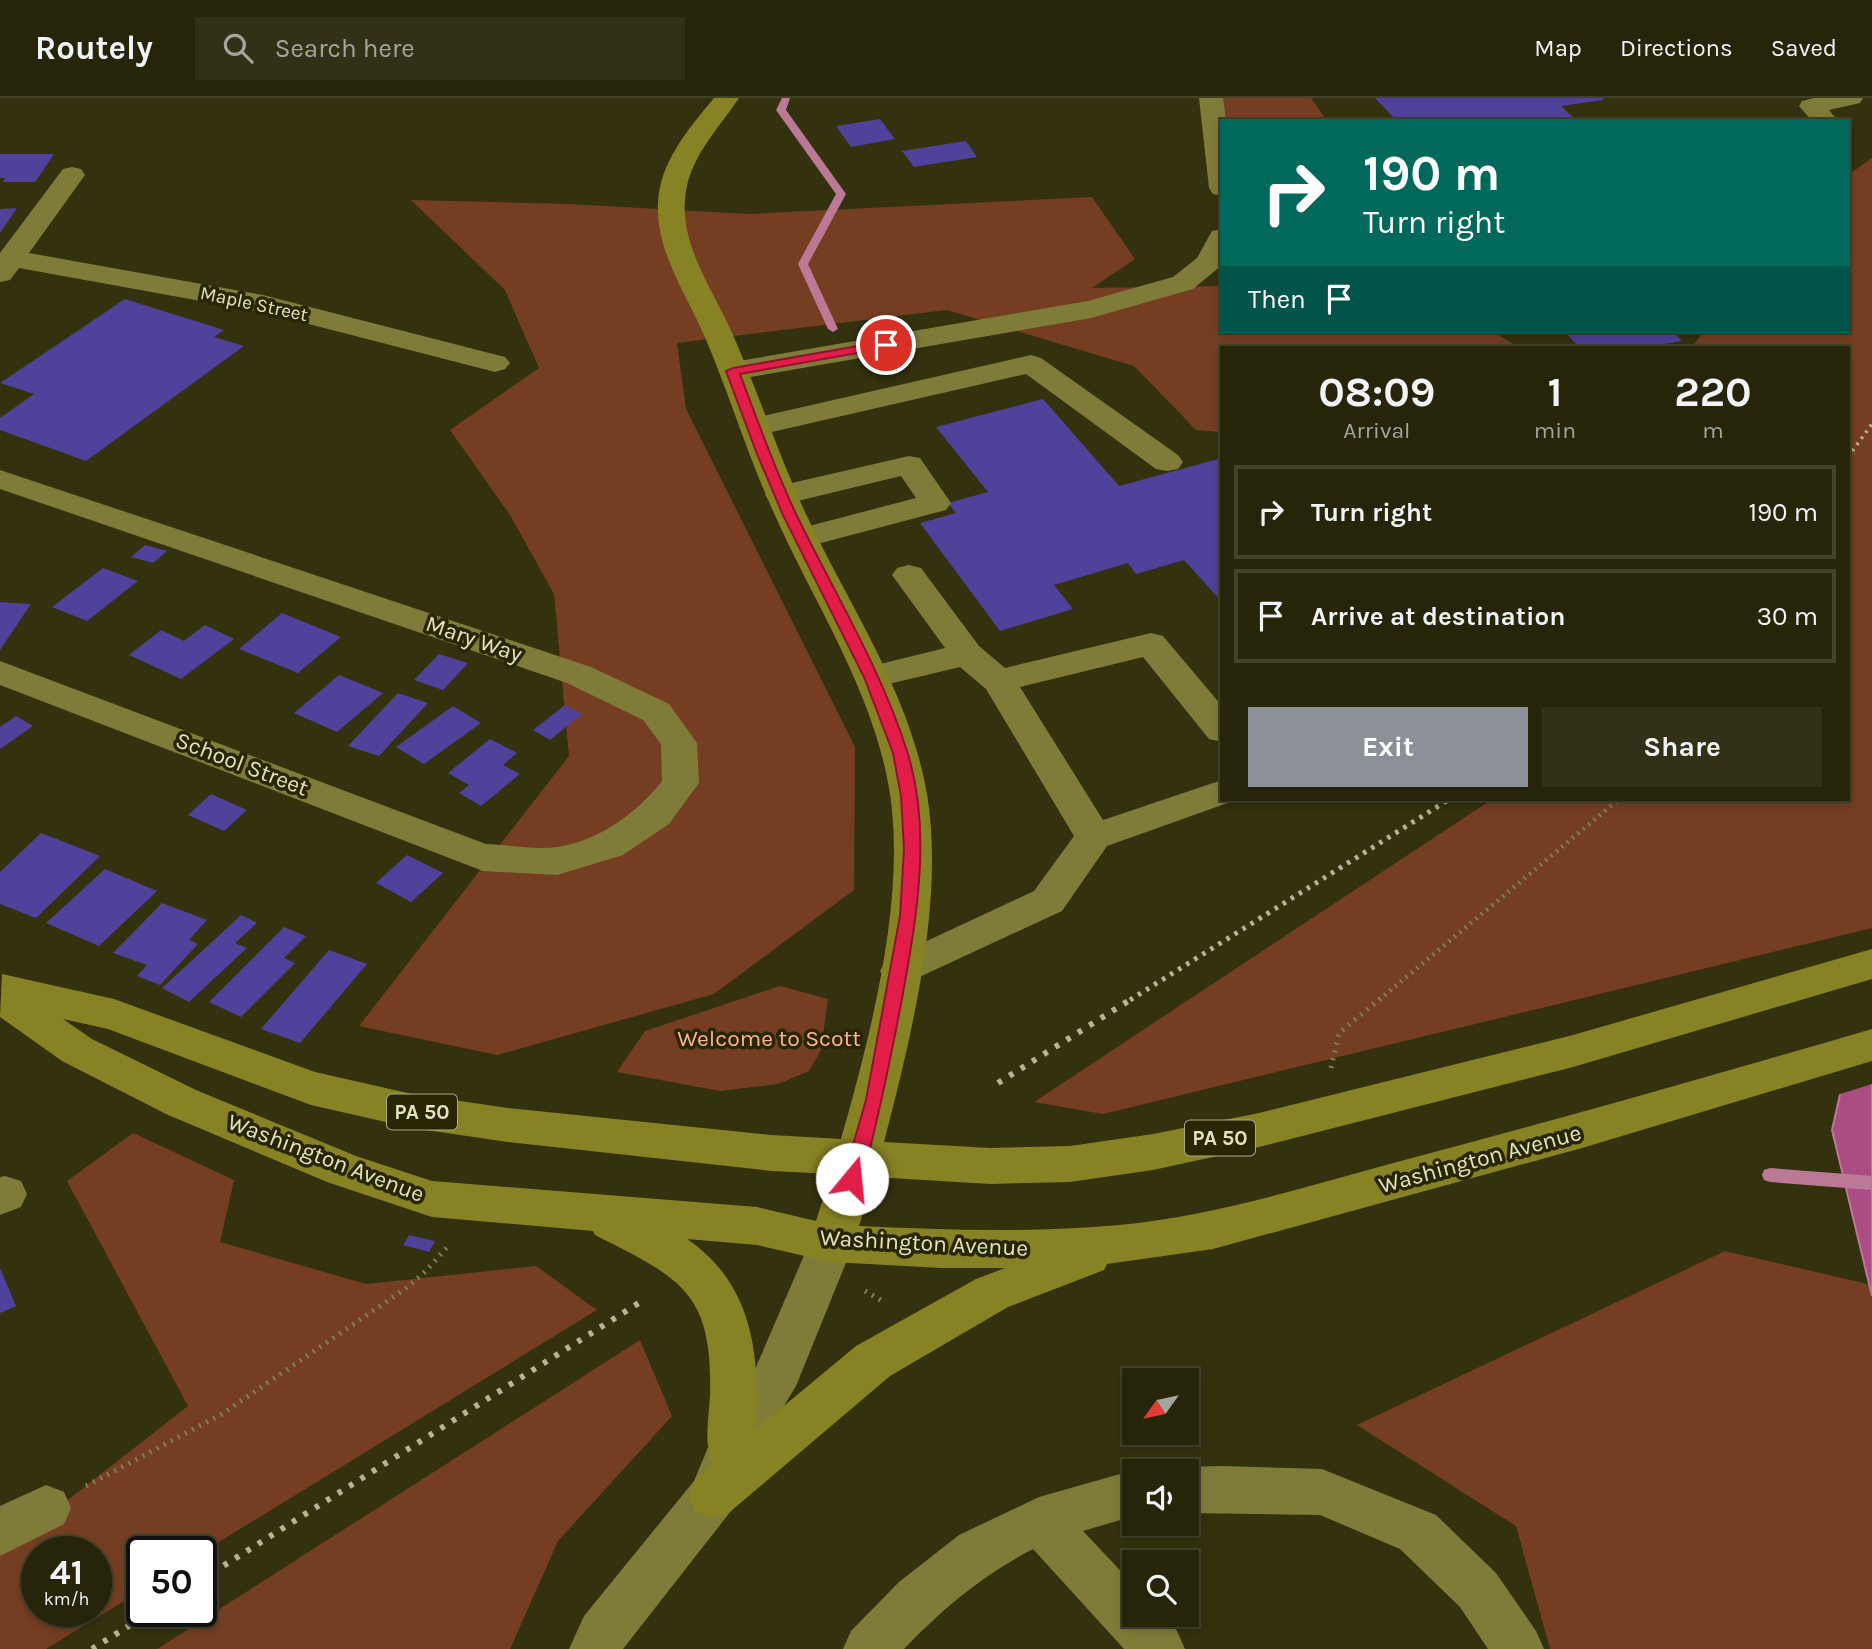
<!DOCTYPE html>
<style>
:root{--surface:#26250a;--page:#323118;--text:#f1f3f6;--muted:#a4a59c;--line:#42422b;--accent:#8c9099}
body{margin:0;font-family:Karla,sans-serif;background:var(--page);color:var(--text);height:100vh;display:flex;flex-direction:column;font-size:26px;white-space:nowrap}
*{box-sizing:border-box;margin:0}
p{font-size:23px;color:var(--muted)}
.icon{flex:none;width:38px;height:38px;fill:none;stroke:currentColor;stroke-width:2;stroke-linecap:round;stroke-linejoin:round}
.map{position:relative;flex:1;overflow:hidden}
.side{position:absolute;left:1220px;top:248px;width:630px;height:455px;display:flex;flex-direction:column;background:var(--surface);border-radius:0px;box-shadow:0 4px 10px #0003,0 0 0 2px var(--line)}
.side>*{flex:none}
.hud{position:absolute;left:1220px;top:21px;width:630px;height:214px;border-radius:0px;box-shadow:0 4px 10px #0003,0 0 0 2px var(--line);background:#00695c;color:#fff;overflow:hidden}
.needle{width:46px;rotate:237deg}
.tools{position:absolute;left:1122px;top:1270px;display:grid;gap:14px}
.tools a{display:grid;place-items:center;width:77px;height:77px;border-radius:0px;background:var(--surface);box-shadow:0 4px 10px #0003,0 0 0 2px var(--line);font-size:35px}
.speed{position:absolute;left:21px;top:1438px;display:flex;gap:14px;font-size:35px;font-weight:700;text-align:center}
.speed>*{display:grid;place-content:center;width:91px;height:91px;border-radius:50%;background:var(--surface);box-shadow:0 4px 10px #0003,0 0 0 2px var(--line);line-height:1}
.speed small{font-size:18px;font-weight:400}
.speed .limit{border:4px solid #111;border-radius:10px;background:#fff;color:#111}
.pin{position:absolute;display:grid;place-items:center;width:60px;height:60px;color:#fff;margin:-30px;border:4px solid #fff;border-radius:50%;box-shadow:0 2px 7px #0007}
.me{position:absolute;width:77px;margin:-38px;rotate:17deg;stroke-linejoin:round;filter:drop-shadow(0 0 5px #0008)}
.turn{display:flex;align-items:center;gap:24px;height:147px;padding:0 28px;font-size:32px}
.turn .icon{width:91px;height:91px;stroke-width:2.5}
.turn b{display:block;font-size:49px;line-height:60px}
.then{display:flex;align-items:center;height:66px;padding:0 28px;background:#0003;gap:14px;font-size:26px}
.eta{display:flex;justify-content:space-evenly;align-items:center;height:119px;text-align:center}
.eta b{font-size:42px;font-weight:700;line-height:49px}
.primary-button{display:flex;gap:14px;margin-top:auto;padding:14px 28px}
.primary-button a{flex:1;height:80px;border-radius:0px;background:var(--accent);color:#fff;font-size:28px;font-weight:700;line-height:80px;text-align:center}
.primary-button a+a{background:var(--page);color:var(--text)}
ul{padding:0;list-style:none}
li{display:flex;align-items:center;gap:21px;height:94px;margin:0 14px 10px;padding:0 14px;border:4px solid var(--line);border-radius:0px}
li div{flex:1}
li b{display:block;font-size:26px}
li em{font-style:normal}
header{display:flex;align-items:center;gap:42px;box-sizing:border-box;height:98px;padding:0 35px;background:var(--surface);border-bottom:2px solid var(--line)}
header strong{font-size:33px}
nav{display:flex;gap:38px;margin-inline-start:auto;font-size:24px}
.search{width:490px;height:63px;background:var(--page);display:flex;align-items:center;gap:18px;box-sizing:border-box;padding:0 24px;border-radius:0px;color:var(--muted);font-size:26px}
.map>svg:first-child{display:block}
.green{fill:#753e22;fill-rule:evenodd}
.water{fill:#ab4c84;stroke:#bc7996;stroke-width:2}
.pier{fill:#33310e}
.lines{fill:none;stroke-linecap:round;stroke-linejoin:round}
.stream{fill:#bc7996;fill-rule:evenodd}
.building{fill:#50419b}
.path-far1{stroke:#7f7e5c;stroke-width:4.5;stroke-dasharray:2 5;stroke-linecap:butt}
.path{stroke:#7f7e5c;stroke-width:5;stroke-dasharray:2 6;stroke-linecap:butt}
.minor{fill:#7f7c3a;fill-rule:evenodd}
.major{fill:#878223;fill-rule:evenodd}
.rail-far2{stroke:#b6b593;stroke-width:3.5;stroke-dasharray:2.5 5;stroke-linecap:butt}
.rail-far1{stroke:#b6b593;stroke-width:5;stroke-dasharray:3.5 6;stroke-linecap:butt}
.rail{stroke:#b6b593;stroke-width:6;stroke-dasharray:4.5 9;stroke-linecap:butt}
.route{fill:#e11d48;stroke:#92132f;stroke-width:2}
.labels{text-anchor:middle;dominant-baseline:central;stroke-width:7;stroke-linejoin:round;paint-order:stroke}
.far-street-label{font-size:19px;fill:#e3e2c1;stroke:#292703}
.shield{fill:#292703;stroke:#abaa88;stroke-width:2}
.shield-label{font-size:21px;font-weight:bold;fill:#e3e2c1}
.street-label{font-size:23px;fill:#e3e2c1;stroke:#292703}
.park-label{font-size:23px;fill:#ffb38e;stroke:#292703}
</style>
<header>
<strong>Routely</strong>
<div class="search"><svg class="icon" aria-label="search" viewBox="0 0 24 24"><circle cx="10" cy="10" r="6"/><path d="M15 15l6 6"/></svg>Search here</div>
<nav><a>Map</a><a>Directions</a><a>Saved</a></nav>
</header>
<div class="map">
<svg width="1872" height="1551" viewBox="0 0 1872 1551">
<rect width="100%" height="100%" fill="#33310e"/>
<g class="green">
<polygon points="1198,0 1311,0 1327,23 1222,23 1221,31"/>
<polygon points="1872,60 1872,830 1103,1016 1034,1004 1491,702 1848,702 1848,250 1691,250 1704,233 1848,233 1848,77"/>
<polygon points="1092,99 1135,161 1092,190 1221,188 1222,233 1491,233 1521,250 1222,250 1221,334 1196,332 1134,268 947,212 677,245 686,311 855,649 854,792 714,896 497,957 359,928 569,658 554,496 510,417 450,332 539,270 505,192 411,102 568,106 749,116"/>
<polygon points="780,888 828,901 821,952 809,973 778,986 720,993 617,974 645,933"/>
<path d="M133 1035 234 1082 220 1144 366 1186 536 1168 597 1212 201 1455 142 1454V1492L46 1551H0V1455L188 1308 67 1083ZM37 1454H96V1514H37Z"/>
<polygon points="1725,1153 1868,1186 1872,1198 1872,1551 1550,1551 1516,1428 1357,1327"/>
<polygon points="640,1242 672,1318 558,1443 510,1551 157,1551"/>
</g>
<polygon class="water" points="1872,855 1872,1198 1832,1032"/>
<polygon class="pier" points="1872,852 1872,986 1837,997 1869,855"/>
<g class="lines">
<g class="stream">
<polygon points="782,0 790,0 786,12 846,96 808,166 838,231 833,234 828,231 798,166 836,96 776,12"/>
<polygon points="1770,1070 1872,1078 1872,1092 1770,1084 1764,1082 1762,1077 1764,1072"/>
</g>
</g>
<g class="building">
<polygon points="1375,0 1603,0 1603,2 1561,8 1577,23 1397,23"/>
<polygon points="880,21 895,41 851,49 836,28"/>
<polygon points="966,43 977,59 914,69 902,53"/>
<polygon points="0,56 54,56 35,84 3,84 5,80 0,80"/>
<polygon points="17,110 0,135 0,111"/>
<polygon points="125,201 224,232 214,239 244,248 86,363 0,332 0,320 34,296 0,285"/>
<polygon points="1564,233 1672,233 1682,243 1640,250 1580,250"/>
<polygon points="1043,301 1119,388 1222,360 1222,504 1184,462 1136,476 1128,465 1054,487 1073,511 1000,533 920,425 956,415 948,405 988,394 936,329"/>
<polygon points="145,447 167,453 153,465 131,459"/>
<polygon points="103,470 138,483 87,523 52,509"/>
<polygon points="0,504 31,506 0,552"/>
<polygon points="282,515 341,539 298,575 239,551"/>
<polygon points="205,527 234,541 181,581 129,557 161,532 184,543"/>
<polygon points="439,556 468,565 443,592 414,582"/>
<polygon points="339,577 383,595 337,634 294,615"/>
<polygon points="398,595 428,605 379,658 348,648"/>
<polygon points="565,607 582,616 550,642 533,632"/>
<polygon points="453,608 481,625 424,666 396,649"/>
<polygon points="16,618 33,628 0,651 0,629"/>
<polygon points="490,641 517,655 503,667 520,676 481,708 459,695 469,687 448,675"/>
<polygon points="211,696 247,712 224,733 188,717"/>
<polygon points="41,735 100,758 36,820 0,806 0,774"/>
<polygon points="407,757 443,775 411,804 376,785"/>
<polygon points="105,771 157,793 99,848 46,825"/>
<polygon points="162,805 207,822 189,842 198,846 160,887 137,878 147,867 113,855"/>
<polygon points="241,817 257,825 235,845 247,850 189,904 162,890"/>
<polygon points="284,829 306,838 284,860 295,865 241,919 209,904"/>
<polygon points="329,852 367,866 300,945 261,931"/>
<polygon points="409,1137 435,1143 429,1154 403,1147"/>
<polygon points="0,1170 16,1208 0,1215"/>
</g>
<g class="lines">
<polyline class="path-far1" points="1379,902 1618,702"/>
<g class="path">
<polyline points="1331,970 1339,935 1381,900"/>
<polyline points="865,1193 884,1204"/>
<polyline points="86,1388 222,1316 405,1191 426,1173 450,1146"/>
</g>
<g class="minor">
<polygon points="1199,0 1223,0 1226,23 1222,23 1222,98 1213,96 1209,90"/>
<polygon points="1814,0 1863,0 1860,5 1829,12 1838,23 1812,23 1799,8 1802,3"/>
<polygon points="72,69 81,71 85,77 29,155 263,197 505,259 510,265 505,271 495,274 262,214 19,170 10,182 0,184 0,155 63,71"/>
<polygon points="1222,131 1222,167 1193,191 1091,220 733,282 723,279 718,273 723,267 733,264 1088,203 1173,179 1197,160 1212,133"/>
<polygon points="1031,257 1041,260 1178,357 1183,364 1178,371 1167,373 1156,371 1026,276 754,338 743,335 739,329 743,323 754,320"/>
<polygon points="909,358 920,360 951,405 946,412 802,450 790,447 786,440 790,433 916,400 901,378 781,407 770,404 765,397 770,390"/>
<path d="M0 372 591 569 669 606 697 645 699 685 669 726 623 757 557 777 483 773 0 587V563L486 746C509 747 536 752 558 749 600 742 637 715 662 683L661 646 643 622 567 585 0 391Z"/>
<polygon points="909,467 921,470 979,548 1005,570 1151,535 1163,538 1222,608 1222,644 1209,641 1143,559 1020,589 1103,722 1222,682 1222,702 1236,702 1107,748 1062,813 900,888 886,884 880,873 886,862 1034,793 1074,738 986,591 960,569 872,590 860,587 854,579 860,571 945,550 892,477 897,470"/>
<polygon points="5,1078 21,1083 27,1096 21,1109 0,1117 0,1079"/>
<polygon points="831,1126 847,1132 854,1145 796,1288 751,1362 731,1413 623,1551 569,1551 584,1518 694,1383 714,1335 753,1276 815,1132"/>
<polygon points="1223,1368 1322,1371 1436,1417 1496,1475 1536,1533 1544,1551 1488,1551 1460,1509 1400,1451 1320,1417 1186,1415 1186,1374 1174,1374 1186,1369"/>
<path d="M1134 1372 1138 1374H1134V1418L1083 1433 1134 1487V1517H1163L1177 1533 1185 1551H1124L1033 1451C983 1477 943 1510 904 1551H843L851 1533 899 1484 959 1437 1039 1399Z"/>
<polygon points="46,1387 64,1394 71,1410 64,1426 0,1458 0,1408"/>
</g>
<path class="major" d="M714 0H739C717 33 688 60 685 102 681 150 715 195 733 237 759 296 778 356 805 414 848 506 909 593 927 696 945 803 911 940 884 1044L990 1050 1070 1048 1153 1036 1259 1015 1573 937 1872 851V881L1573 969 1259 1049 1153 1072 1070 1084 990 1086 874 1079 859 1128C945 1132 1032 1135 1119 1127 1214 1118 1305 1089 1397 1064 1556 1022 1714 977 1872 931V963L1582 1050 1213 1151 1107 1166 1104 1172 1008 1209 890 1278 731 1413 713 1420 695 1413 688 1397 695 1381 713 1366C703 1344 709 1321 710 1297 713 1192 679 1180 595 1137L593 1133 432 1119 327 1084 166 1016 62 963 0 919 2 876 114 901 315 974 412 996 508 1010 772 1037 841 1041C870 939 906 802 890 696 874 593 814 506 773 413 747 356 729 295 704 237 686 196 656 153 658 106 659 65 689 30 714 0ZM63 921 108 931 311 1007 412 1030 508 1044 772 1073 831 1076 816 1123 757 1109 432 1083 356 1058 196 992 92 941ZM687 1141 757 1147 831 1164 942 1170H1005L976 1181 856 1248 756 1331C760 1256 753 1186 687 1141Z"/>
<polyline class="rail-far2" points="1848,359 1872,326"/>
<polyline class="rail-far1" points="1130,902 1448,702"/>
<g class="rail">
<polyline points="998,985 1133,900"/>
<polyline points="201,1482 642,1203"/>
<polyline points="92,1551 151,1514"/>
</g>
</g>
<path class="route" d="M886 243 891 244V249L740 276C758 324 775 372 797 418 835 496 881 571 907 653 932 731 917 817 903 895 891 959 879 1019 862 1081L859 1086 852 1089 846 1086 843 1081 866 1002 900 818 904 751 901 698 893 655 864 579 783 417 757 356 726 273 733 270Z"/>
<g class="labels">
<g class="far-street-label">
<text transform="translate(254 206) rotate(12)">Maple Street</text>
</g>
<g class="shield">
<rect x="387" y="996.5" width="70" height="35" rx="5"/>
<rect x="1185" y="1022.5" width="70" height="35" rx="5"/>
</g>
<g class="shield-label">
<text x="422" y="1014">PA 50</text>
<text x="1220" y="1040">PA 50</text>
</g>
<g class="street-label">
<text transform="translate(474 541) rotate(19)">Mary Way</text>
<text transform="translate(242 666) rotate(21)">School Street</text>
<text transform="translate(326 1060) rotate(21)">Washington Avenue</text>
<text transform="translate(1480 1061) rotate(-15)">Washington Avenue</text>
<text transform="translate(924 1145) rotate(3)">Washington Avenue</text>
</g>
<g class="park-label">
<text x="769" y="940">Welcome to Scott</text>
</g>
</g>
</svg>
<div class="tools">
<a><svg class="needle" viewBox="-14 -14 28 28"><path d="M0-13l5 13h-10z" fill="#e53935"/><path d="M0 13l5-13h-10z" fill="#a4a59c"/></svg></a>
<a><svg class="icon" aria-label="sound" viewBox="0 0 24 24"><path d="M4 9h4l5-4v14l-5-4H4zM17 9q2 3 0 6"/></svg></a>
<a><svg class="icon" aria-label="search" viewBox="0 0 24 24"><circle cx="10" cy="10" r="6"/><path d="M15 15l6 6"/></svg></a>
</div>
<div class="speed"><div>41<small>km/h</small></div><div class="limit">50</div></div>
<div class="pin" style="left:886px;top:247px;background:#d93025"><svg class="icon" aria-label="arrive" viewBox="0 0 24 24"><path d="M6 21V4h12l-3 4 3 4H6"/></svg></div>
<svg class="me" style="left:852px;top:1081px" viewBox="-20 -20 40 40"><circle r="19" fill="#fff"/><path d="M0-13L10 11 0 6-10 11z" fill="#e11d48"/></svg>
<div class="hud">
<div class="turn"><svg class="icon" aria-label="right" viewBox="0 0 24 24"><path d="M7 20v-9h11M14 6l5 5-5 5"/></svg><div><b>190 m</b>Turn right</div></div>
<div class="then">Then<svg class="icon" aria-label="arrive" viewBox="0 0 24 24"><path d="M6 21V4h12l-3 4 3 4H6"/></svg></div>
</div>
<section class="side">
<div class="eta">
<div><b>08:09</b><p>Arrival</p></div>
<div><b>1</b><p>min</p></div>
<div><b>220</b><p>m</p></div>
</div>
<ul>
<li><svg class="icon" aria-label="right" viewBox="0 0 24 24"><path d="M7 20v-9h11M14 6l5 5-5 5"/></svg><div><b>Turn right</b></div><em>190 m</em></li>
<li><svg class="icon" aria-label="arrive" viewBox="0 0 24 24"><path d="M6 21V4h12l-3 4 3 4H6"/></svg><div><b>Arrive at destination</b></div><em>30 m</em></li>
</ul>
<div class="primary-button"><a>Exit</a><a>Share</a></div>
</section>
</div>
